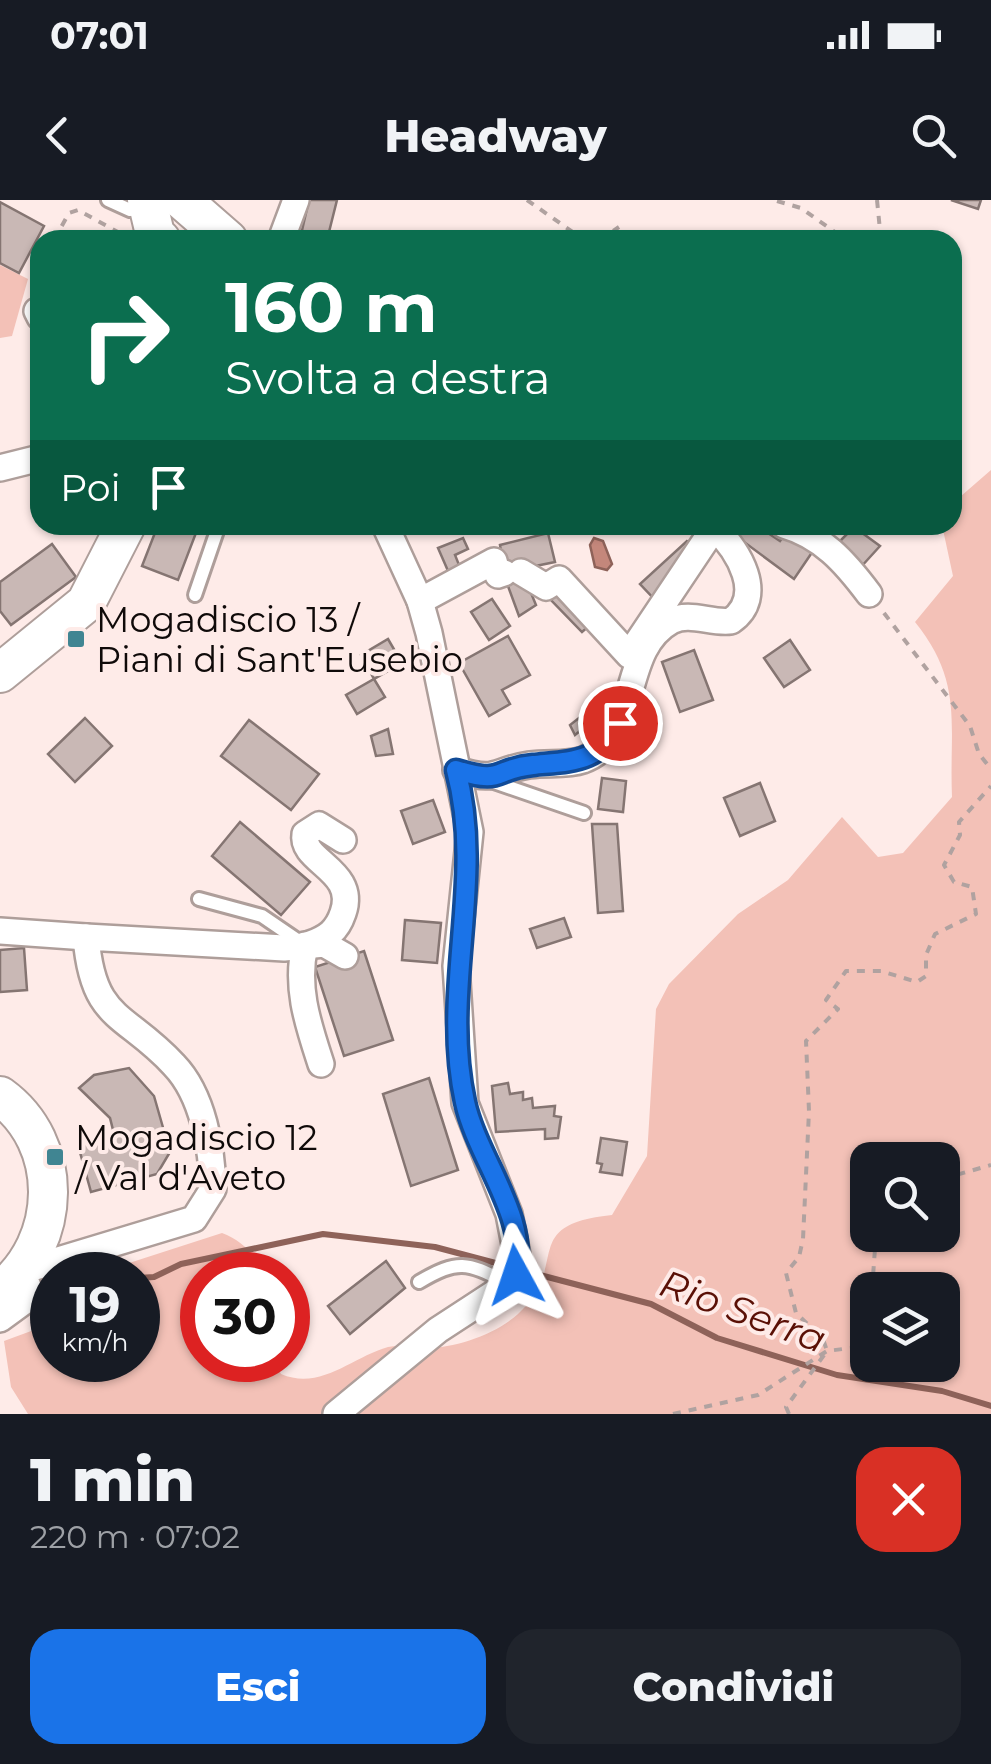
<!DOCTYPE html>
<html lang="it">
<meta charset="utf-8">
<style>
:root{--surface:#171b24;--page:#20242c;--text:#f1f3f6;--muted:#9ea1a6;--accent:#1a73e8}
body{margin:0;font-family:Montserrat,sans-serif;background:var(--page);color:var(--text);height:100vh;display:flex;flex-direction:column;font-size:38px;white-space:nowrap}
*{box-sizing:border-box;margin:0}
p{font-size:32px;color:var(--muted)}
.icon{flex:none;width:55px;height:55px;fill:none;stroke:currentColor;stroke-width:2;stroke-linecap:round;stroke-linejoin:round}
.map{position:relative;height:1214px;overflow:hidden}
.drawer{display:flex;flex-direction:column;background:var(--surface);flex:1}
.drawer>*{flex:none}
.guide{position:absolute;left:30px;top:30px;width:932px;height:305px;border-radius:30px;box-shadow:0 2px 8px #0004;background:#0b6e4f;color:#fff;overflow:hidden}
.tools{position:absolute;left:850px;top:942px;display:grid;gap:20px}
.tools a{display:grid;place-items:center;width:110px;height:110px;border-radius:20px;background:var(--surface);box-shadow:0 2px 8px #0004;font-size:50px}
.speed{position:absolute;left:30px;top:1052px;display:flex;gap:20px;font-size:50px;font-weight:700;text-align:center}
.speed>*{display:grid;place-content:center;width:130px;height:130px;border-radius:50%;background:var(--surface);box-shadow:0 2px 8px #0004;line-height:1}
.speed small{font-size:25px;font-weight:400}
.speed .limit{border:15px solid #d22;background:#fff;color:#111}
.pin{position:absolute;display:grid;place-items:center;width:85px;height:85px;color:#fff;margin:-42px;border:5px solid #fff;border-radius:50%;box-shadow:0 2px 10px #0007}
.me{position:absolute;width:110px;margin:-55px;rotate:355deg;stroke-linejoin:round;filter:drop-shadow(0 0 8px #0008)}
.turn{display:flex;align-items:center;gap:35px;height:210px;padding:0 30px;font-size:45px}
.turn .icon{width:130px;height:130px;stroke-width:2.5}
.turn b{display:block;font-size:70px;line-height:85px}
.then{display:flex;align-items:center;height:95px;padding:0 30px;background:#0003;gap:20px;font-size:38px}
.round{display:grid;place-items:center;flex:none;width:105px;height:105px;border-radius:30px;background:var(--page)}
.head{display:flex;align-items:center;justify-content:space-between;height:170px;padding:0 30px}
h1{font-size:60px;font-weight:800;line-height:75px}
.button{display:flex;gap:20px;margin-top:auto;padding:20px 30px}
.button a{flex:1;height:115px;border-radius:30px;background:var(--accent);color:#fff;font-size:40px;font-weight:800;line-height:115px;text-align:center}
.button a+a{background:var(--page);color:var(--text)}
.status{display:flex;justify-content:space-between;align-items:center;height:70px;padding:0 50px;background:var(--surface);direction:ltr}
.status svg{height:28px;fill:currentColor}
header{display:flex;justify-content:space-between;align-items:center;height:130px;padding:0 30px;background:var(--surface);font-size:45px;font-weight:800}
.map>svg:first-child{display:block}
.green{fill:#f3c1b7;fill-rule:evenodd}
.water{fill:#c4877b;stroke:#8e6259;stroke-width:2.5}
.lines{fill:none;stroke-linecap:round;stroke-linejoin:round}
.stream{stroke:#8e6259;stroke-width:6}
.building{fill:#c9b8b5;stroke:#857572;stroke-width:2.5}
.lane-casing{stroke:#ae9e9a;stroke-width:18}
.street-casing{stroke:#ae9e9a;stroke-width:30}
.secondary-casing{stroke:#ae9e9a;stroke-width:42}
.path{stroke:#b0a2a0;stroke-width:4;stroke-dasharray:8 8;stroke-linecap:butt}
.lane{stroke:#fff;stroke-width:12}
.street{stroke:#fff;stroke-width:25}
.secondary{stroke:#fff;stroke-width:38}
.route-casing{stroke:#114b97;stroke-width:25}
.route{stroke:#1a73e8;stroke-width:18}
.poi-dot{fill:#408592;stroke:#feebe8;stroke-width:4}
.labels{text-anchor:middle;dominant-baseline:central;stroke-width:8;stroke-linejoin:round;paint-order:stroke}
.poi-label{font-size:35px;fill:#0f0a09;stroke:#feebe8;text-anchor:start}
.water-label{font-size:38px;font-style:italic;fill:#5a1006;stroke:#feebe8}
</style>
<div class="status"><b>07:01</b><svg viewBox="0 0 49 12"><path d="M0 12V9h3v3zM5 12V6h3v6zM10 12V3h3v9zM15 12V0h3v12zM26 1h20v11H26zM47 4h2v5h-2z"/></svg></div>
<header><svg class="icon" aria-label="back" viewBox="0 0 24 24"><path d="M15 5l-7 7 7 7"/></svg>Headway<svg class="icon" aria-label="search" viewBox="0 0 24 24"><circle cx="10" cy="10" r="6"/><path d="M15 15l6 6"/></svg></header>
<div class="map">
<svg width="991" height="1214" viewBox="0 0 991 1214">
<rect width="100%" height="100%" fill="#feebe8"/>
<g class="green">
<polygon points="0,65 28,79 12,136 0,138"/>
<path d="M991 270V1214H28L11 1187 4 1141 42 1127 52 1105V1160H138V1075H92L222 1033C241 1040 258 1056 264 1075H202V1160H274L281 1174C321 1191 352 1157 388 1147 401 1144 413 1148 426 1148 456 1148 496 1134 518 1114 572 1065 517 1025 612 1015L647 956 656 809 669 784 738 714 788 680 842 617 878 657 903 653 952 597C949 524 964 483 915 422L953 376 942 325H952L953 303ZM868 960H942V1035H868ZM868 1090H942V1165H868Z"/>
</g>
<polygon class="water" points="594,338 603,341 612,364 607,370 595,367 590,345"/>
<g class="lines">
<g class="stream">
<polyline points="536,1074 651,1104 717,1138 837,1175 942,1191 991,1206"/>
<polyline points="138,1078 154,1077 181,1064 323,1034 435,1047 503,1065"/>
</g>
</g>
<g class="building">
<polygon points="309,0 337,0 327,40 300,39"/>
<polygon points="951,0 981,0 978,9"/>
<polygon points="0,2 44,26 19,73 0,63"/>
<polygon points="158,325 199,325 178,380 142,366"/>
<polygon points="721,325 756,325 780,341 788,330 815,348 794,379"/>
<polygon points="854,327 880,346 860,368 837,344"/>
<polygon points="548,333 555,362 521,369 536,405 519,416 505,378 500,345"/>
<polygon points="463,338 468,349 455,355 463,375 452,380 438,348"/>
<polygon points="687,341 697,346 658,403 640,384"/>
<polygon points="52,344 76,377 11,425 0,411 0,382"/>
<polygon points="564,386 597,419 582,432 550,399"/>
<polygon points="492,399 510,426 489,440 471,412"/>
<polygon points="508,436 530,475 502,490 510,504 489,516 459,463"/>
<polygon points="388,439 402,463 374,479 361,455"/>
<polygon points="790,440 810,470 784,487 764,458"/>
<polygon points="694,450 713,500 680,512 662,462"/>
<polygon points="374,479 385,497 357,514 346,495"/>
<polygon points="593,507 608,525 592,544 581,530 575,535 570,525"/>
<polygon points="85,518 112,546 75,582 48,554"/>
<polygon points="249,520 319,574 291,610 221,556"/>
<polygon points="388,529 393,554 376,556 371,536"/>
<polygon points="602,578 626,581 623,612 598,609"/>
<polygon points="760,583 775,621 740,636 724,598"/>
<polygon points="433,600 445,632 413,644 401,611"/>
<polygon points="240,622 310,682 281,715 212,656"/>
<polygon points="592,624 617,624 623,711 598,713"/>
<polygon points="564,718 571,737 537,748 530,729"/>
<polygon points="405,720 441,723 437,763 402,760"/>
<polygon points="24,748 27,790 0,792 0,750"/>
<polygon points="364,751 393,840 344,856 315,767"/>
<polygon points="129,868 154,896 170,952 157,974 91,992 78,945 114,934 110,918 79,888 94,875"/>
<polygon points="429,878 458,970 411,986 383,894"/>
<polygon points="508,883 510,894 523,892 523,900 532,898 533,908 555,906 554,916 561,917 558,938 545,939 545,929 496,932 492,886"/>
<polygon points="601,938 627,942 622,975 600,972 602,964 597,963"/>
<polygon points="386,1061 405,1088 350,1134 328,1106"/>
</g>
<g class="lines">
<defs>
<g id="lane">
<polyline points="108,0 130,10 139,2"/>
<polyline points="195,395 219,325"/>
<polyline points="491,581 584,613"/>
<polyline points="199,699 262,716 303,744"/>
<path d="M419 1082C460 1058 467 1063 508 1083"/>
</g>
<g id="street">
<polyline points="281,40 296,0"/>
<polyline points="37,111 40,117"/>
<polyline points="0,268 40,258"/>
<path d="M784 325C822 336 845 362 869 394"/>
<polyline points="521,372 546,387 559,379 629,455 716,325"/>
<polyline points="420,401 494,361 498,375 504,373"/>
<path d="M456 570C500 583 491 571 529 565 548 562 565 566 583 560 642 538 618 450 671 421 690 411 711 424 731 421 767 396 738 350 714 327"/>
<polyline points="0,731 86,737"/>
<path d="M310 744C327 738 337 731 343 713 358 670 300 662 305 634L319 625 343 640"/>
<path d="M305 745C295 787 308 824 321 864"/>
<path d="M0 1119 26 1100 29 1089 22 1071 194 1019 213 989C212 949 203 895 174 865 125 812 93 822 86 737L284 748 324 744 345 756"/>
<polyline points="336,1214 438,1130 510,1083 519,1065 509,1014 465,903 456,766 470,632 429,433 420,401 385,325"/>
</g>
<g id="secondary">
<polyline points="147,0 155,34 161,40"/>
<polyline points="182,0 228,40"/>
<polyline points="0,473 86,403 126,325"/>
<path d="M0 896C65 943 63 1042 0 1091"/>
</g>
</defs>
<use href="#lane" class="lane-casing"/>
<use href="#street" class="street-casing"/>
<use href="#secondary" class="secondary-casing"/>
<g class="path">
<polyline points="527,0 584,40"/>
<polyline points="877,0 881,40"/>
<polyline points="777,1 801,8 846,40"/>
<polyline points="54,40 69,13 78,10 125,36"/>
<polyline points="600,40 619,27"/>
<polyline points="884,413 970,526 979,554 991,569"/>
<polyline points="942,979 991,965"/>
<polyline points="872,1090 876,1035"/>
<polyline points="673,1214 758,1195 827,1151 859,1147 868,1141"/>
<polyline points="789,1214 786,1207 827,1151 823,1139 796,1113 786,1073 799,1057 803,1039 809,911 806,841 838,809 826,800 846,771 881,771 917,782 926,776 926,755 935,734 976,714 972,687 954,682 944,665 960,635 959,622 991,586"/>
</g>
<use href="#lane" class="lane"/>
<use href="#street" class="street"/>
<use href="#secondary" class="secondary"/>
</g>
<g class="lines">
<defs>
<path id="route" d="M516 1075C529 1017 477 958 465 902 440 788 486 681 456 570 505 585 492 569 533 565 572 561 600 563 620 523"/>
</defs>
<use href="#route" class="route-casing"/>
<use href="#route" class="route"/>
</g>
<g class="poi-dot">
<rect x="66" y="429" width="20" height="20" rx="5"/>
<rect x="45" y="947" width="20" height="20" rx="5"/>
</g>
<g class="labels">
<g class="poi-label">
<text x="96" y="419">Mogadiscio 13 /<tspan x="96" dy="40">Piani di Sant'Eusebio</tspan></text>
<text x="75" y="937">Mogadiscio 12<tspan x="75" dy="40">/ Val d'Aveto</tspan></text>
</g>
<g class="water-label">
<text transform="translate(743 1111) rotate(20)">Rio Serra</text>
</g>
</g>
</svg>
<div class="tools">
<a><svg class="icon" aria-label="search" viewBox="0 0 24 24"><circle cx="10" cy="10" r="6"/><path d="M15 15l6 6"/></svg></a>
<a><svg class="icon" aria-label="layers" viewBox="0 0 24 24"><path d="M12 4l9 5-9 5-9-5zM3 14l9 5 9-5"/></svg></a>
</div>
<div class="speed"><div>19<small>km/h</small></div><div class="limit">30</div></div>
<div class="pin" style="left:620px;top:523px;background:#d93025"><svg class="icon" aria-label="arrive" viewBox="0 0 24 24"><path d="M6 21V4h12l-3 4 3 4H6"/></svg></div>
<svg class="me" style="left:516px;top:1075px" viewBox="-20 -20 40 40"><path d="M0-17L14 15 0 8-14 15z" fill="#1a73e8" stroke="#fff" stroke-width="4"/></svg>
<div class="guide">
<div class="turn"><svg class="icon" aria-label="right" viewBox="0 0 24 24"><path d="M7 20v-9h11M14 6l5 5-5 5"/></svg><div><b>160 m</b>Svolta a destra</div></div>
<div class="then">Poi<svg class="icon" aria-label="arrive" viewBox="0 0 24 24"><path d="M6 21V4h12l-3 4 3 4H6"/></svg></div>
</div>
</div>
<section class="drawer">
<div class="head"><div><h1>1 min</h1><p>220 m · 07:02</p></div><a class="round" style="background:#d93025;color:#fff"><svg class="icon" aria-label="close" viewBox="0 0 24 24"><path d="M6 6l12 12M18 6L6 18"/></svg></a></div>
<div class="button"><a>Esci</a><a>Condividi</a></div>
</section>
